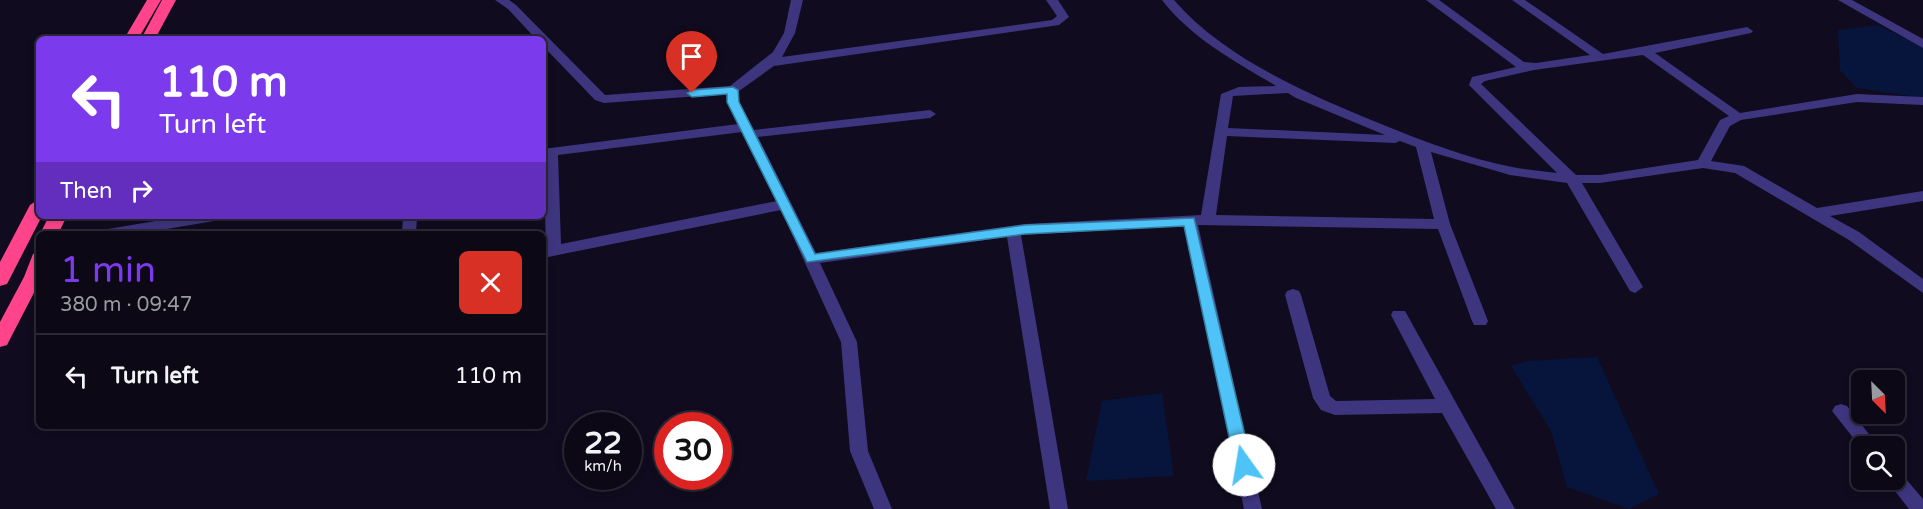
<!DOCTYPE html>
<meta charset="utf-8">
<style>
:root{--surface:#0c0816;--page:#1a1623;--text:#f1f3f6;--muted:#9a9aa1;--line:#2c2935;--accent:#7c3aed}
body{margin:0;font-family:"Varela Round",sans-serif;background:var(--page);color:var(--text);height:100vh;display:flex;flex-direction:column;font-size:22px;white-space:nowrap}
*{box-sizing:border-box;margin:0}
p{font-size:20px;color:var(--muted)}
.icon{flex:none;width:33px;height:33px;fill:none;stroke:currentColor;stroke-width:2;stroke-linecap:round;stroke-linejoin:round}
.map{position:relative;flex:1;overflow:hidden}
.sheet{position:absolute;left:36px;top:231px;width:510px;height:198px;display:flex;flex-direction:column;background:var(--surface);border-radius:9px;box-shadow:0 3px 9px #0003,0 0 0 2px var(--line)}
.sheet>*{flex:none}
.banner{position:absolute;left:36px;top:36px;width:510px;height:183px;border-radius:9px;box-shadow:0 3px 9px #0003,0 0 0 2px var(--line);background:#7c3aed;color:#fff;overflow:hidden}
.needle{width:39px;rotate:156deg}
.tools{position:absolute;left:1851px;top:370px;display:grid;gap:12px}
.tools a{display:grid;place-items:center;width:54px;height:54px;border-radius:9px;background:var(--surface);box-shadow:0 3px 9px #0003,0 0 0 2px var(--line);font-size:30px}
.speed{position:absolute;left:564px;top:412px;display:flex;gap:12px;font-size:30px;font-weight:700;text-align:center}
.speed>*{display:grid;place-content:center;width:78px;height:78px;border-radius:50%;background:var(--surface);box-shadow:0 3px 9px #0003,0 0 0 2px var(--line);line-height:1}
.speed small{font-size:15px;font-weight:400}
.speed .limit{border:9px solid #d22;background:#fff;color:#111}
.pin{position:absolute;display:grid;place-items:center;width:51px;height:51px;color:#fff;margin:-62px -26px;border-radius:50% 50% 50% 0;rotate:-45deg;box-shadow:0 0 6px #0007}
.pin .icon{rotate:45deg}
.me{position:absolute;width:66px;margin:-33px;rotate:347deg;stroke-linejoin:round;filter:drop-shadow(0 0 4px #0008)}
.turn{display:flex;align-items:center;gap:21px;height:126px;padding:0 24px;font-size:27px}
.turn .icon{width:78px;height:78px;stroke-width:2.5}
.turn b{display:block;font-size:42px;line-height:51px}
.then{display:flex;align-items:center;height:57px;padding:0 24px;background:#0003;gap:12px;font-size:22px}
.round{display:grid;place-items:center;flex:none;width:63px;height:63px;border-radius:9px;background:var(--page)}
.head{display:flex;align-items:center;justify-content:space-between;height:102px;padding:0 24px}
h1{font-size:36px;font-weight:600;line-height:45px;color:var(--accent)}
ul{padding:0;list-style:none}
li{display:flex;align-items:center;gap:18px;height:84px;padding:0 24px;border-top:2px solid var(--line)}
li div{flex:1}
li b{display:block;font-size:22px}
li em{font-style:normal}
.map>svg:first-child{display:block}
.water{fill:#07153c}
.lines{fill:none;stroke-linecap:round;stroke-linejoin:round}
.street{fill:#3e357f;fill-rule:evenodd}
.highway{fill:#ff448c;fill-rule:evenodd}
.route{fill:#4fc3f7;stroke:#337fa1;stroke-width:1.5}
</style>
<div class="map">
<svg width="1923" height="509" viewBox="0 0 1923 509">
<rect width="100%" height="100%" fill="#100b1e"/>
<g class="water">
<polygon points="1878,25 1923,47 1923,98 1857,88 1840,70 1838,30"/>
<polygon points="1597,357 1659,494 1629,509 1567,487 1551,431 1511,366 1528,361"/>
<polygon points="1162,393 1174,476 1086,481 1102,401"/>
</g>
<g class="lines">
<g class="street">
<path d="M495 0H509L516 5 605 95 730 86 773 52 784 33 791 0H803L795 33 782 57 1052 20 1057 16 1046 0H1058L1069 17 1059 25 774 66 739 91V102L754 130 930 110 936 114 930 118 758 137 816 253 1025 224 1201 215 1221 94 1239 87 1276 86C1235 61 1192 39 1162 0H1174C1225 59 1310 95 1381 124 1423 141 1467 158 1512 167 1527 170 1542 171 1557 173L1469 85 1472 77 1516 67 1426 0H1439L1524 62 1536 63 1590 55 1512 0H1525L1603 54 1747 27 1753 31 1751 33 1655 53 1740 113 1857 94 1923 97V105L1857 102 1741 120 1730 126 1711 161 1744 166 1817 208 1923 191V201L1830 216 1859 232 1923 279V293L1849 240 1735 173 1703 168 1600 183H1582L1643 287 1635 293 1630 291 1567 183 1510 175 1431 152 1450 224 1488 321 1486 325H1474L1472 321 1438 229 1198 225 1262 509H1244L1184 226 1021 235 1068 509H1050L1007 237 820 263 857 342 868 451 892 509H874L850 451 841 342 781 210 543 258V248L546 247 543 149 738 124 727 102V94L604 103 595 100 543 46V39H536L508 9ZM1643 55 1729 116 1720 120 1698 160 1600 175H1576L1481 84 1485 81 1534 70ZM1288 93 1296 98 1385 135 1228 128 1233 96ZM742 132 777 201 561 244 558 155ZM1227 136 1395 143 1400 141 1416 147 1434 219 1216 215Z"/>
<polygon points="1838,0 1852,0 1923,39 1923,48"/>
<polygon points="185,216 221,216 214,221 137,234 101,234 108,229"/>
<polygon points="403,216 417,216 416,234 402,234"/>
<polygon points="1293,289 1299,291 1301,295 1330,396 1336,401 1435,399 1391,315 1393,311 1405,311 1515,509 1496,509 1442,413 1335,415 1321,410 1313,398 1285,295 1287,291"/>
<polygon points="1841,404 1847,406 1879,447 1862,447 1862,449 1832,411 1835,406"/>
<polygon points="1894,469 1900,472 1923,499 1923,509 1909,509 1888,482 1886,480 1894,480"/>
</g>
<g class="highway">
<polygon points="147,0 161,0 138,39 124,39"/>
<polygon points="162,0 176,0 155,39 141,39"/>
<polygon points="39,199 39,216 42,216 7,284 0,286 0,262 30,205"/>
<polygon points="49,216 67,216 58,234 40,234"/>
<polygon points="39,252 39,283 7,345 0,347 0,322 24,277 33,254"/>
</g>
</g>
<polygon class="route" points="733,87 738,90 739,102 815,254 1025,225 1194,218 1252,465 1249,470 1238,470 1235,465 1184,226 1025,234 807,262 727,102 727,94 692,97 687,93 692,90"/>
</svg>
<div class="tools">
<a><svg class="needle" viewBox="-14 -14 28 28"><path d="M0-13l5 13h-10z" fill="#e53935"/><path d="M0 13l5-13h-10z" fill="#9a9aa1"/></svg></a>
<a><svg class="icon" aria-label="search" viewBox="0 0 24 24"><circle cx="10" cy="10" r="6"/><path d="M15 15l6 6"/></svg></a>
</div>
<div class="speed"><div>22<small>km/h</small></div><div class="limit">30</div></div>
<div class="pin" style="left:692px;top:93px;background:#d93025"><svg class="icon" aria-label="arrive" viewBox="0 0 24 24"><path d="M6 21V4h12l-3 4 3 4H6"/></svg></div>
<svg class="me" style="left:1244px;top:465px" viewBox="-20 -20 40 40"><circle r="19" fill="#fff"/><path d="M0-13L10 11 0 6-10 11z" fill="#4fc3f7"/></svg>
<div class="banner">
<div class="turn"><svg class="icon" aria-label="left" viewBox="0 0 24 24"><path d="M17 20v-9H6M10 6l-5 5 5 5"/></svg><div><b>110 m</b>Turn left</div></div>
<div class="then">Then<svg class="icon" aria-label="right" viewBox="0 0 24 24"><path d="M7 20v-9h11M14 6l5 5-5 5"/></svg></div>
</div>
<section class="sheet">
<div class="head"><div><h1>1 min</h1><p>380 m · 09:47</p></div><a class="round" style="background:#d93025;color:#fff"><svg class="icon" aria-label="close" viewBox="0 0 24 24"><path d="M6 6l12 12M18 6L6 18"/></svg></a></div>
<ul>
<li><svg class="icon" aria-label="left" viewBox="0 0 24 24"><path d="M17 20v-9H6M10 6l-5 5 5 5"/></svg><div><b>Turn left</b></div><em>110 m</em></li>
</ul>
</section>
</div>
